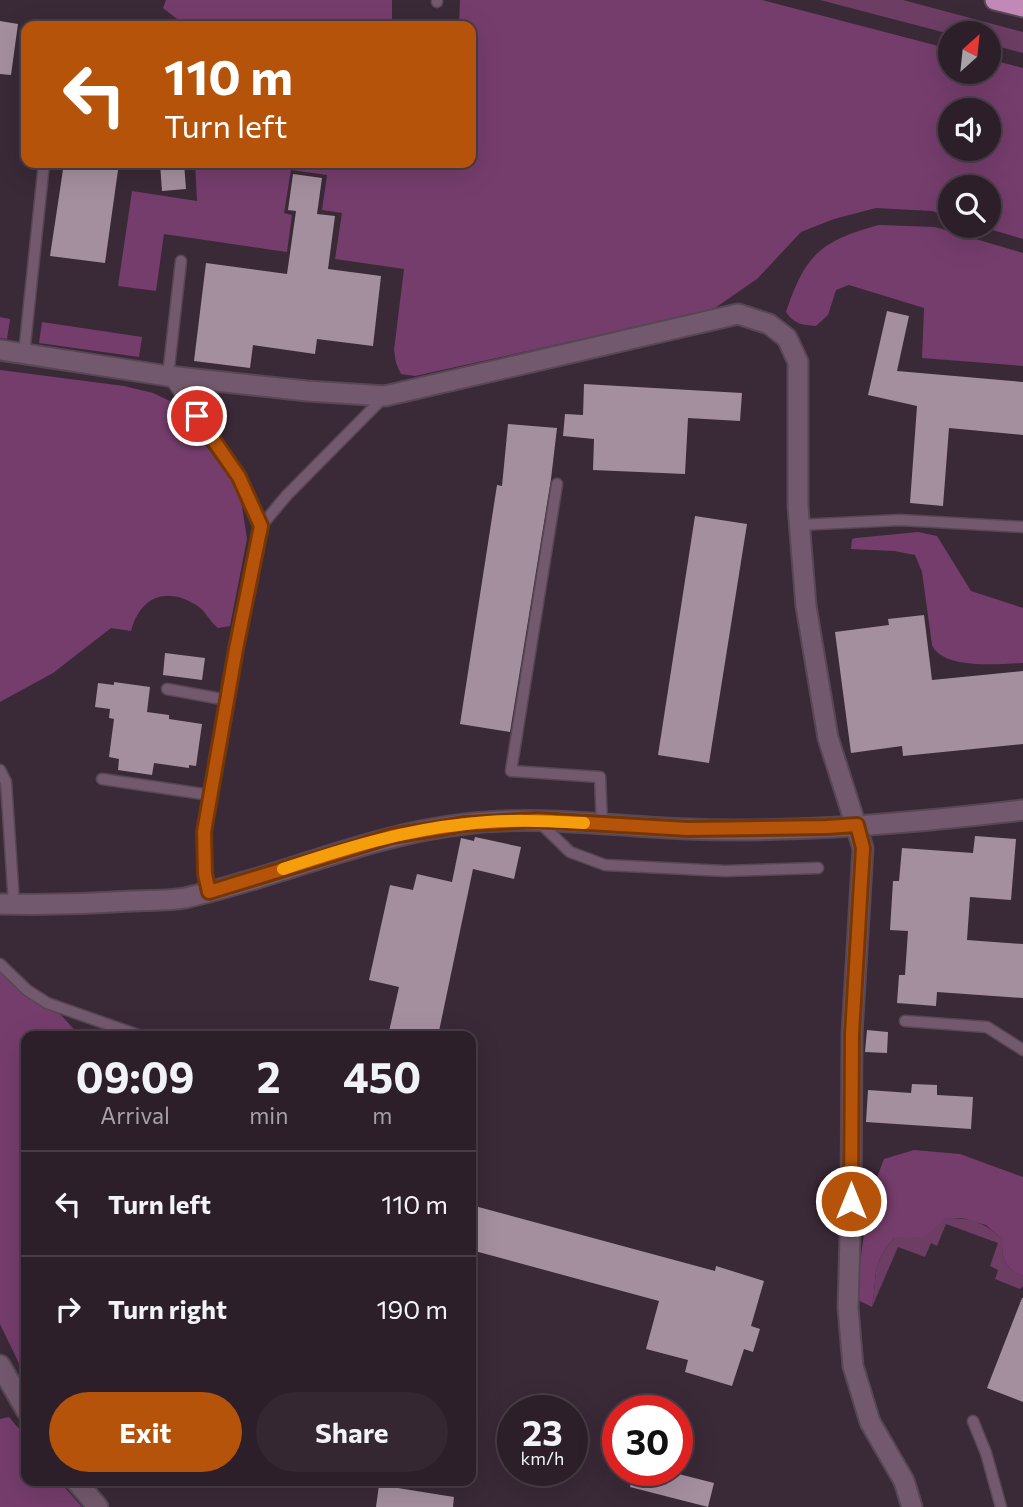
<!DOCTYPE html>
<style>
:root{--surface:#2c1f29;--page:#342731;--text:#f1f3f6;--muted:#a6a2a8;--line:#483d46;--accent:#b45309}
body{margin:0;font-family:Commissioner,sans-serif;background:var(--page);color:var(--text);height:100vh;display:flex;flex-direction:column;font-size:26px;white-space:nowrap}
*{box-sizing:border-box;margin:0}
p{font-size:23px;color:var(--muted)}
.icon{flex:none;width:38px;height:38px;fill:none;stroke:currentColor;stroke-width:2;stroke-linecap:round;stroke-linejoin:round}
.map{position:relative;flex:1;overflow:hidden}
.sheet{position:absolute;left:21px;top:1031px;width:455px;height:455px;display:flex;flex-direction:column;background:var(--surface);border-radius:14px;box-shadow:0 7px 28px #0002,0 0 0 2px var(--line)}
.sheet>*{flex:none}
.banner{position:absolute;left:21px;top:21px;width:455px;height:147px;border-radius:14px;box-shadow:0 7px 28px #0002,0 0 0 2px var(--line);background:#b45309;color:#fff;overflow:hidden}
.needle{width:46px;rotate:27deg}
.tools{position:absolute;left:938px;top:21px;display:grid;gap:14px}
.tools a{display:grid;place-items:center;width:63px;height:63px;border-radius:50%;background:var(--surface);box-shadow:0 7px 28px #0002,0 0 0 2px var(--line);font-size:35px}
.speed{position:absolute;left:497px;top:1395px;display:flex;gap:14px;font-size:35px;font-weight:700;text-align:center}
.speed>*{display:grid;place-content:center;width:91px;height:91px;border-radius:50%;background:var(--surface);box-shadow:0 7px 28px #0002,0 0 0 2px var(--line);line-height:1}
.speed small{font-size:18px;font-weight:400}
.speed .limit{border:10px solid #d22;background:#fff;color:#111}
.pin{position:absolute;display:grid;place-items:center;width:60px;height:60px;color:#fff;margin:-30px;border:4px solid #fff;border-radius:50%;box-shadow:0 2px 7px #0007}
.me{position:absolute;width:77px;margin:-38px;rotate:0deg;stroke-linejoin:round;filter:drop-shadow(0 0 5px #0008)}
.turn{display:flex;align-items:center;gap:24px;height:147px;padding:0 28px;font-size:32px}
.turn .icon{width:91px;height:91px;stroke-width:2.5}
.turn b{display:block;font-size:49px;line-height:60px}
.eta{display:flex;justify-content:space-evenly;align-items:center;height:119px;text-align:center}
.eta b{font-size:42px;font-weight:700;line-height:49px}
.button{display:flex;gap:14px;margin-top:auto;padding:14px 28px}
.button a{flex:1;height:80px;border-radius:42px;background:var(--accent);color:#fff;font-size:28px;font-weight:700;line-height:80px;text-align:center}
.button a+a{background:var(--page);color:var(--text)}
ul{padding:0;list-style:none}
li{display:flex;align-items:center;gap:21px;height:105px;padding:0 28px;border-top:2px solid var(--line)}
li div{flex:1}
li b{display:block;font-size:26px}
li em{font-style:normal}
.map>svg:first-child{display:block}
.green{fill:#6d3d64}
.forest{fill:#753d6c;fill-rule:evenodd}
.building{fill:#a48f9f}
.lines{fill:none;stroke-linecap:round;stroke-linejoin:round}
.service-casing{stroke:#574754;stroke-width:13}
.minor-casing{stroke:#574754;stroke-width:23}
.trunk-casing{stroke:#574754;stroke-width:23}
.service{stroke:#73596d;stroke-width:10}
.minor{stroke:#73596d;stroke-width:19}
.trunk{stroke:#c288b6;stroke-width:19}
.route-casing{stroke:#753606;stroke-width:18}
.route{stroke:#b45309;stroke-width:12}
.slow{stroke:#f59e0b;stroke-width:12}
</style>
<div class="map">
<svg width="1023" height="1507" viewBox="0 0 1023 1507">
<rect width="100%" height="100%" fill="#3a2937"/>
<g class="green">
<polygon points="820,0 903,0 1023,32 1023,53 989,44 989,33 950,34"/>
<path d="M947 1218C972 1218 984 1222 1002 1239 1002 1259 1004 1268 1023 1276V1286L1020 1289 995 1279 998 1270 990 1266 998 1243 946 1224 937 1246 931 1243 925 1257 898 1247 872 1307C878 1274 870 1266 894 1238 914 1237 931 1230 947 1218Z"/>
</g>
<g class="forest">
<polygon points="166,0 392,0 392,24 394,26 186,26 163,8"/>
<path d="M460 0H762L950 49V72H989V59L1023 68V239L979 226H989V187H950V217L932 211 876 208 834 219 801 232 757 279 712 310 415 376 401 374 396 363 394 350 404 269 335 259 342 213 322 210 327 175 291 170 284 213 292 215 287 252 164 234 156 291 118 286 132 191 197 201 195 163H471V26H459ZM950 110H989V149H950Z"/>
<path d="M879 225 935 227 1023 253V366L922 358 924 308 849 285 836 290 828 315 816 326C802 325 794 324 786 312 805 255 820 241 879 225Z"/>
<polygon points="0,317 10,319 7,339 0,338"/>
<polygon points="42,322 142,337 139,357 39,343"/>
<path d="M0 370 124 386 153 393 170 401 183 414 233 483 242 506 247 539 230 626 218 628C210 622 206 612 199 607 168 586 141 595 131 631L111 628 53 673 0 702Z"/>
<path d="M918 532 937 536 971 591 1023 608V663C1000 664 943 670 932 645L922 572 915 555 894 551 851 549 852 539 856 538Z"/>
<polygon points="0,971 23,993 44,1007 61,1015 80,1036 26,1036 26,1378 0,1324"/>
<path d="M914 1150 960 1154 1023 1177V1276C1004 1268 1002 1259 1002 1239L986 1225 962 1218H947L924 1237 894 1238C870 1266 878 1274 872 1307L860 1301 856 1292 869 1198 884 1159Z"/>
<polygon points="9,1417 26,1437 26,1480 59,1481 82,1507 0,1507 0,1419"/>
</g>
<g class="building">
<polygon points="0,21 18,24 11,75 0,74"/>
<polygon points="64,163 119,163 105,263 50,256"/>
<polygon points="160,163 184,163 186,189 162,191"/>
<polygon points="293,174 322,178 317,214 335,216 328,269 381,276 373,346 317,339 315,354 253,345 250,368 194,361 206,263 287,274 296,211 288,210"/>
<polygon points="887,311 909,316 897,371 1023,382 1023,435 949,428 943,506 910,503 917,406 868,395"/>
<polygon points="584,384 742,393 740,421 688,418 685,474 593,470 594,439 563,436 565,414 583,415"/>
<polygon points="508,424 557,428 551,479 510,732 460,724 497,485 502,486"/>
<polygon points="695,516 747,524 709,763 658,755"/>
<polygon points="924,615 932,680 1023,671 1023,744 903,756 902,746 851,753 835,632 889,625 888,619"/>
<polygon points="165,653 205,658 202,680 163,675"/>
<polygon points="114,682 150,687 147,712 169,715 169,719 202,724 196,766 189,765 189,768 154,763 152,775 118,770 119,759 109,757 114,719 109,718 110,709 95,707 98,683 114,685"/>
<polygon points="975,836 1016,839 1011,900 970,897 967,940 1023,944 1023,998 937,992 936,1006 897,1003 899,975 905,975 908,931 890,930 893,881 899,881 902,848 973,853"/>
<polygon points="475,837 521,847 514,879 473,869 438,1036 388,1036 399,987 369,980 390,885 413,890 417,874 452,882 461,838 474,841"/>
<polygon points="867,1030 888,1032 887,1053 865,1052"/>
<polygon points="912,1084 937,1085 937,1095 973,1097 971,1129 866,1122 868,1090 911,1093"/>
<polygon points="471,1205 715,1271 716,1266 764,1281 751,1326 760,1329 753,1352 744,1349 732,1386 685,1372 688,1360 646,1349 659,1301 471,1250"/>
<polygon points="1022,1298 1023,1298 1023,1402 987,1388"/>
<polygon points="634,1470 663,1470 714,1483 708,1507 630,1487"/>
<polygon points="379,1485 454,1497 453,1507 376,1507"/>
</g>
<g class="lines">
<defs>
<g id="service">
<polyline points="437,2 437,0"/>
<polyline points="181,261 168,376 239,477 261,526 287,495 385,396"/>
<polyline points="24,354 44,163"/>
<polyline points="557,484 511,771 600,777 602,824"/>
<polyline points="799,525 900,520 1023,527"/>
<polyline points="167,689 227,700"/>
<polyline points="0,770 6,782 14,904"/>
<polyline points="102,779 210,795"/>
<polyline points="540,823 570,852 605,865 725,871 818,868"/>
<path d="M209 892C196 840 211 789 220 738 232 667 247 597 261 526"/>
<polyline points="0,964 27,990 47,1003 141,1036"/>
<polyline points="905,1021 987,1027 1023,1050"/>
<polyline points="973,1421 986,1453 1001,1507"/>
</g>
<g id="minor">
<polyline points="0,350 168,376 307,391 385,396 738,314 769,324 787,338 798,362 798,507 806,606 828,738 863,848 852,1034 851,1201 848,1308 853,1366 870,1422 904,1481 912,1507"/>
<path d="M0 904C44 905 88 904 132 901 149 900 168 901 185 898 279 877 368 835 465 824 538 815 612 826 686 829 798 833 912 823 1023 810"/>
<polyline points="0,1365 26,1410"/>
<polyline points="75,1480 98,1507"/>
</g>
<polyline id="trunk" points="995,0 1023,7"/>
</defs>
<use href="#service" class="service-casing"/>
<use href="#minor" class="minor-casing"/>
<use href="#trunk" class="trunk-casing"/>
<use href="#service" class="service"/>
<use href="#minor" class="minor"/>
<use href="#trunk" class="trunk"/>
</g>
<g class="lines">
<defs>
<polyline id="route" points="197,416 239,477 261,526 236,649 204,832 205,874 209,892 392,836 465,824 537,820 688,829 827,827 857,825 863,848 852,1034 851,1201"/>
</defs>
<use href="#route" class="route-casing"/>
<use href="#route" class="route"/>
<path class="slow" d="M283 869C343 849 404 830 466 824 505 819 545 821 584 823"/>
</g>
</svg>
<div class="tools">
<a><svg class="needle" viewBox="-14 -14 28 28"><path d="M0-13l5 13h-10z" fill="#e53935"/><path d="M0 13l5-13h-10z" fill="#a6a2a8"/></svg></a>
<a><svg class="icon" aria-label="sound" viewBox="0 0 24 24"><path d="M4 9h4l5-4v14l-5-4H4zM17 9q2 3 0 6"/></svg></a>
<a><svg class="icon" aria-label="search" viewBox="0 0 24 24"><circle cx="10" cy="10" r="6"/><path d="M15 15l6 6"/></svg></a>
</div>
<div class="speed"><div>23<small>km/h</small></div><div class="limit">30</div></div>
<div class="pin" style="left:197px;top:416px;background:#d93025"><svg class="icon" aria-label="arrive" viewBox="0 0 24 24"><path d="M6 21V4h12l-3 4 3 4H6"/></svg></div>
<svg class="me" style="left:851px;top:1201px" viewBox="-20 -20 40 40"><circle r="17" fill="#b45309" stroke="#fff" stroke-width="3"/><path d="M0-11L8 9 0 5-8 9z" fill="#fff"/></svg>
<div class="banner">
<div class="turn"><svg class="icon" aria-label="left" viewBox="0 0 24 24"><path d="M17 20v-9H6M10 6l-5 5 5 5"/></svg><div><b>110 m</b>Turn left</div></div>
</div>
<section class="sheet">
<div class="eta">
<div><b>09:09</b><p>Arrival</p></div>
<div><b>2</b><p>min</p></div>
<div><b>450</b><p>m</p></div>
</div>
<ul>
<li><svg class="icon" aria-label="left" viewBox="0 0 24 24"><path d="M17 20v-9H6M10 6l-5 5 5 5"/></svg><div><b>Turn left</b></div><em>110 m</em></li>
<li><svg class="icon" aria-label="right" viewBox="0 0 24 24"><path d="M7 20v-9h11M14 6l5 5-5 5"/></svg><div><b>Turn right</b></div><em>190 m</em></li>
</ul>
<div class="button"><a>Exit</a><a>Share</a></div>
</section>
</div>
